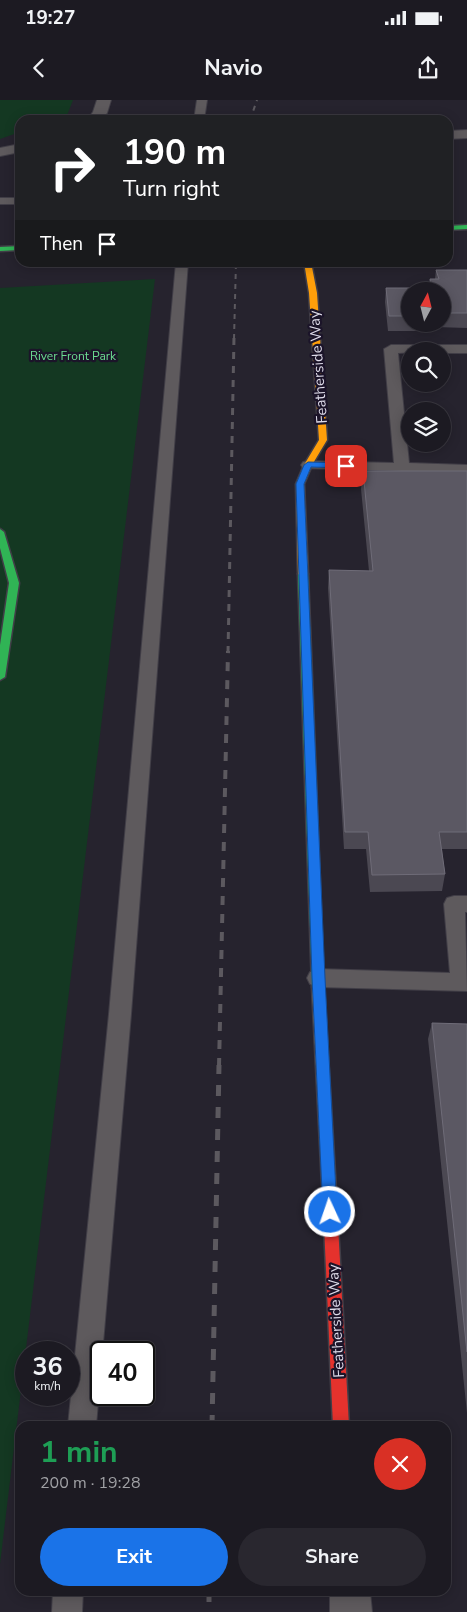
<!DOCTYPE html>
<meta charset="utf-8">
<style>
:root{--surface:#1c1a22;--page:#29272f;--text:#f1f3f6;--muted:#a0a1a5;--line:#3a3840;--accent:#1a73e8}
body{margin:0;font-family:"Nunito Sans",sans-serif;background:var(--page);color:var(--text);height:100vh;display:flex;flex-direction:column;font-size:19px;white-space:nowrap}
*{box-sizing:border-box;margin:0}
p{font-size:16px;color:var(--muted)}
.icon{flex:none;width:28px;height:28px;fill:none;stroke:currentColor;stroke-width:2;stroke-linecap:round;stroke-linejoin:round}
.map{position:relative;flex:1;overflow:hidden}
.sheet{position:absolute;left:15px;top:1321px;width:436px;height:175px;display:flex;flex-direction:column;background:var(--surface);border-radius:15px;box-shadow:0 2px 12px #0003,0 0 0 1px var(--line)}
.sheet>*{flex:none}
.banner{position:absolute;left:15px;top:15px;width:438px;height:152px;border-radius:15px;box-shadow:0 2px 12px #0003,0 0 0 1px var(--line);background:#202124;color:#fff;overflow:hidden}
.needle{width:32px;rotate:7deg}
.buttons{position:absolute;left:401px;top:182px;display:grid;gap:10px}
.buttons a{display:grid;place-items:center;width:50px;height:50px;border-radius:50%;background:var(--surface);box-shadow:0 2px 12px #0003,0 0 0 1px var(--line);font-size:25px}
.speed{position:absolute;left:15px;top:1241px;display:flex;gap:10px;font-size:25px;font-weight:700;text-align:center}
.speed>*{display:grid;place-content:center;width:65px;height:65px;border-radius:50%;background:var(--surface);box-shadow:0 2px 12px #0003,0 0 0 1px var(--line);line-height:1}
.speed small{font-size:12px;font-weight:400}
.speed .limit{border:2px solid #111;border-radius:8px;background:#fff;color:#111}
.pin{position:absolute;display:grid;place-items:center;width:42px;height:42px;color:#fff;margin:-21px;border-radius:10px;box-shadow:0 2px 8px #0006}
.me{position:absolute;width:55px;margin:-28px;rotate:357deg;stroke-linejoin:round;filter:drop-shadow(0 0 4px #0008)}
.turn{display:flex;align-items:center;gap:18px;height:105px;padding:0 25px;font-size:22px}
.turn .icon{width:65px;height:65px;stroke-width:2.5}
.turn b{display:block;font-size:35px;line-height:42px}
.then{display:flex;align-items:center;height:48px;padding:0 25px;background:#0003;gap:10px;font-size:19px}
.round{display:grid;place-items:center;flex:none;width:52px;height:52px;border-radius:26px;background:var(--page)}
.headline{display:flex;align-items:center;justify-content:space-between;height:85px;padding:0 25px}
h1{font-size:30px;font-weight:700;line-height:38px;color:#1e9e55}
.button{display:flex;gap:10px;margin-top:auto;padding:10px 25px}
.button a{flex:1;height:58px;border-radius:30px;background:var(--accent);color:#fff;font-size:20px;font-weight:700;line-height:58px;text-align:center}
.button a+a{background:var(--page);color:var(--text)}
.status{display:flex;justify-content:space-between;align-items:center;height:35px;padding:0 25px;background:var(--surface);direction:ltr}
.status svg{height:14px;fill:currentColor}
header{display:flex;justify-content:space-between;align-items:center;height:65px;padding:0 25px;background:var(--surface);font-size:22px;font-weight:700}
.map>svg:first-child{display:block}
.green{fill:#143822}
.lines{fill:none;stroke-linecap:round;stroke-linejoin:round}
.lane-casing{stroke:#413e47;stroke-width:2}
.street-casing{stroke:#413e47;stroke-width:2}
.fast-casing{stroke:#413e47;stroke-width:3}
.slow-casing{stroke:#413e47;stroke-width:3}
.jam-casing{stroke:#413e47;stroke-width:3}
.lane{fill:#5e5a5d;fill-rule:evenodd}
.street{fill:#5e5a5d;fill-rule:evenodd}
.fast{fill:#30b455;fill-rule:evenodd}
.slow{fill:#ff9f0a;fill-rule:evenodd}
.jam{fill:#e5322d;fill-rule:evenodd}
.rail-far3{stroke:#5c595f;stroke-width:2;stroke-dasharray:5 5;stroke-linecap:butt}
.rail-far2{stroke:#5c595f;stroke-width:3;stroke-dasharray:7 7;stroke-linecap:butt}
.rail-far1{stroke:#5c595f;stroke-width:4;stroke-dasharray:9 9;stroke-linecap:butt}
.rail{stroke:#5c595f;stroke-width:5;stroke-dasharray:11 11;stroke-linecap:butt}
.wall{fill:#4b4852;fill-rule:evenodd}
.building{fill:#5b5863;stroke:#6f6c78}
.route{fill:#1a73e8;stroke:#114b97}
.labels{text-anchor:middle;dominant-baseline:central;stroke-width:4.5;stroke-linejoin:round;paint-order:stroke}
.far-park-label{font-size:12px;fill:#6cde92;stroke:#1b1429}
.street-label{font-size:15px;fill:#dedbe9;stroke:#1b1429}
</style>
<div class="status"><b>19:27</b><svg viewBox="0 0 49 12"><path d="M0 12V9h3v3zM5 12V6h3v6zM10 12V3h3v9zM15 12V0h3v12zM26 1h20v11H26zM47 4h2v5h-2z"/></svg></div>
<header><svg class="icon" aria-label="back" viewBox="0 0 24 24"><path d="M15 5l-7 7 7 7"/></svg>Navio<svg class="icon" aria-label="share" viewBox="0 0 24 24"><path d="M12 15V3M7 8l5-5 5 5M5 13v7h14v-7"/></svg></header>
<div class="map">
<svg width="467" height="1512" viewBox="0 0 467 1512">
<rect width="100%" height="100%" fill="#26232e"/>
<g class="green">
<polygon points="0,0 73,0 66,18 59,20 20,20 20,32 0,39"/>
<polygon points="155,179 0,1464 0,188"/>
</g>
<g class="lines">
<defs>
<g id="lane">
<polygon points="197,0 207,0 204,20 194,20"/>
<rect x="0" y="98" width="20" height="6"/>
<polygon points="176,162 188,162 131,914 96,1326 68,1326 109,914"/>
<polygon points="391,245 467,245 467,253 442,253 442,251 398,253 409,363 467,365 467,373 303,368 301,365 303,362 308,361 394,363 384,249"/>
<polygon points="454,796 467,796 467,812 465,812 467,891 318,887 310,884 307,878 310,872 318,869 450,873 444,804 447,798"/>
<polygon points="53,1491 83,1491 82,1512 52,1512"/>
</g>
<g id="street">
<polygon points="97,0 111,0 107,13 101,20 87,20 93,12"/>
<polygon points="467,30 467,38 448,39 448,31"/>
<polygon points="20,44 20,52 0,56 0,48"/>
<polygon points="330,1491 370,1491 372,1512 330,1512"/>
</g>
<g id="fast">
<polygon points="467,125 467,129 448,130 448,126"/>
<polygon points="20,146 20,150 0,151 0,147"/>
<polygon points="0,429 4,432 19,483 5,577 0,580 0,545 9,483 0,448"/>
<polygon points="303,471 308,474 324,887 322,891 318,892 314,891 312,887 298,474"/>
</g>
<g id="slow">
<polygon points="304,162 311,162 317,193 327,340 312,365 304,384 308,474 303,477 298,474 296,384 304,365 319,340 309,193"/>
<polygon points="318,882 322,883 324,887 338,1125 336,1130 331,1132 326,1130 324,1125 312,887 314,883"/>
</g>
<polygon id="jam" points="331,1118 336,1120 338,1125 349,1326 333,1326 324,1125 326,1120"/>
</defs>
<use href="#lane" class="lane-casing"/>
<use href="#street" class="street-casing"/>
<use href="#fast" class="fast-casing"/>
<use href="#slow" class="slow-casing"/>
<use href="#jam" class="jam-casing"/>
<use href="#lane" class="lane"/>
<use href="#street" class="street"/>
<use href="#fast" class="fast"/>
<use href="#slow" class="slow"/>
<use href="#jam" class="jam"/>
<g class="rail-far3">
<polyline points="250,20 257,0"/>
<polyline points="234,239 236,162"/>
</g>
<polyline class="rail-far2" points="228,553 234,237"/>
<polyline class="rail-far1" points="219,967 228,551"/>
<g class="rail">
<polyline points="212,1326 219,965"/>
<polyline points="209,1491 209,1512"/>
</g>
</g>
<g class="wall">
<path d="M436 170H467V228L435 227 434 231H388L385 202 386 188H429L430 179H435ZM410 191H442V224H410Z"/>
<polygon points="363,371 467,371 467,749 442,749 445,774 442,791 370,792 366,749 344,749 328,488 329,470 369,471 361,389"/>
<polygon points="432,923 467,924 467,1313 428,939"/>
</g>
<g class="building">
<polygon points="436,170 467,170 467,213 442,213 442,191 410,191 410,216 389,216 386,188 431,188 430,179 439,179"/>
<polygon points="363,371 467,371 467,732 439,732 445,774 372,775 368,732 345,732 329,470 373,471"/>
<polygon points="432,923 467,924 467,1252"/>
</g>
<polygon class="route" points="308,362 346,363 350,366 346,368 311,367 304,384 325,878 337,1112 335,1117 330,1119 325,1117 323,1112 312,878 296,384 304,365"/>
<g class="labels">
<g class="far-park-label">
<text x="73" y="256">River Front Park</text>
</g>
<g class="street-label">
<text transform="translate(318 267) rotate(-94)">Featherside Way</text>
<text transform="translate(336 1221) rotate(-93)">Featherside Way</text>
</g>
</g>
</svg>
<div class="buttons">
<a><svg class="needle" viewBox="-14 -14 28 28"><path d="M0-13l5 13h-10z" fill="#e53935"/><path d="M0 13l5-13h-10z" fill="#a0a1a5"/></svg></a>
<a><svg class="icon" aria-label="search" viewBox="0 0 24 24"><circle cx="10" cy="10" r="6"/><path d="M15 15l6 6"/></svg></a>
<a><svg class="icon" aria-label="layers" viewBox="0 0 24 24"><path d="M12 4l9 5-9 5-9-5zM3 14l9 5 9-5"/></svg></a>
</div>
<div class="speed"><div>36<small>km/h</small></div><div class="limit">40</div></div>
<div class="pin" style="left:346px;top:366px;background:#d93025"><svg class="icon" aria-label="arrive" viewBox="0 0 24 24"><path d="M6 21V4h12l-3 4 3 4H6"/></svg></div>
<svg class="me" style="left:330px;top:1112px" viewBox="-20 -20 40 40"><circle r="17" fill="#1a73e8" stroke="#fff" stroke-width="3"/><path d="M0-11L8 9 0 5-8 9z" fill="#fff"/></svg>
<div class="banner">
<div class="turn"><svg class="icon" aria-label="right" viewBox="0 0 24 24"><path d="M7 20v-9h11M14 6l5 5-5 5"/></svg><div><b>190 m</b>Turn right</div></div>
<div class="then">Then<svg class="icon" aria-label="arrive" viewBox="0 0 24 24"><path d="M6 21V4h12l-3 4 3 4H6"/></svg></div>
</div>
<section class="sheet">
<div class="headline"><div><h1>1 min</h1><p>200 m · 19:28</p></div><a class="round" style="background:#d93025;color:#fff"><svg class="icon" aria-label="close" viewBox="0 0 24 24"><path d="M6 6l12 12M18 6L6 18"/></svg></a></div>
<div class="button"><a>Exit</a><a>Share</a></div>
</section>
</div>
